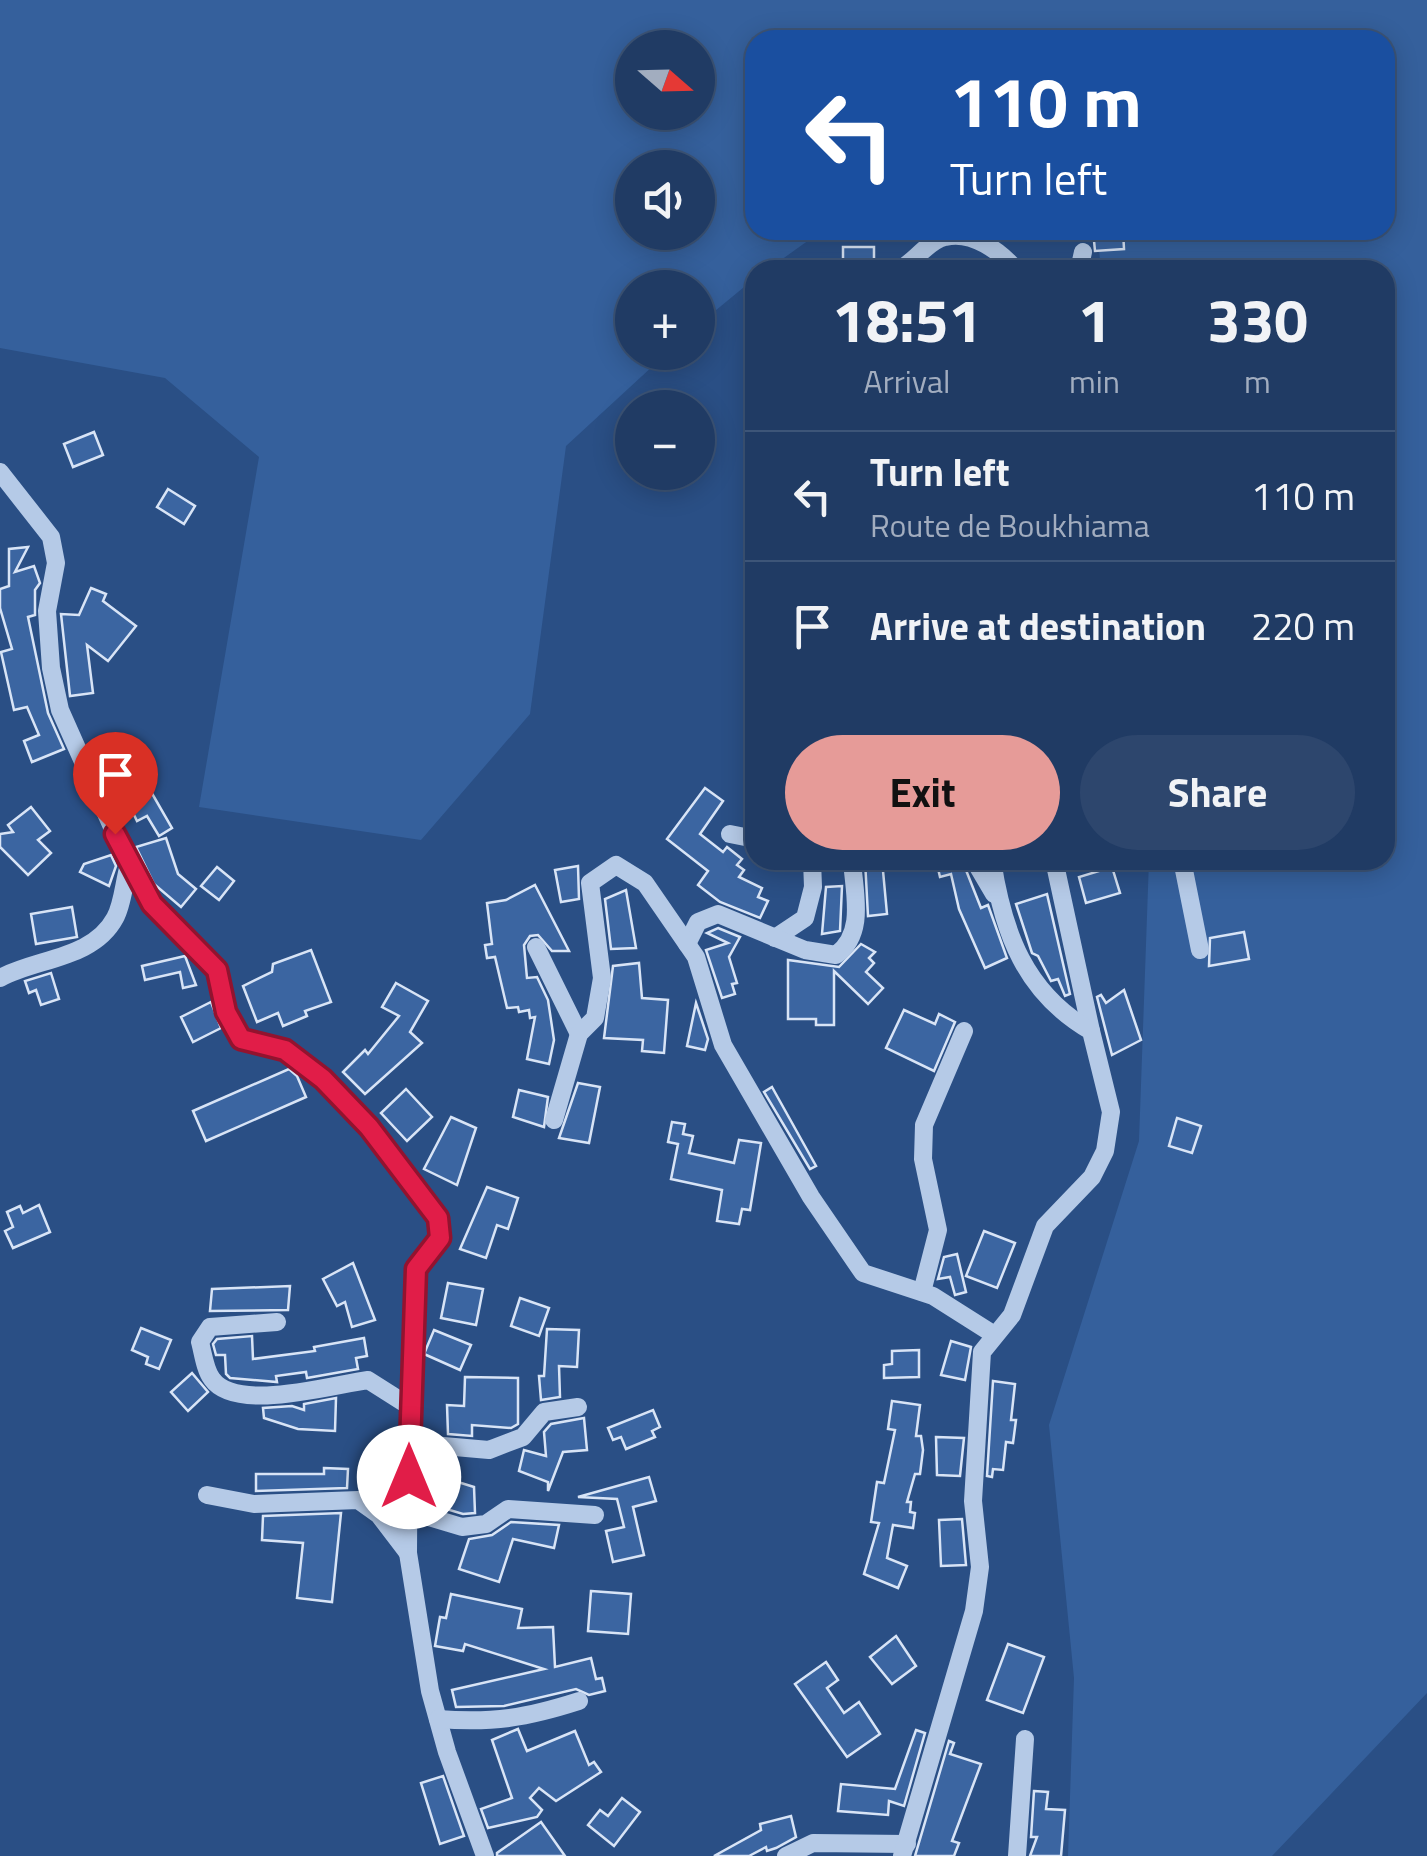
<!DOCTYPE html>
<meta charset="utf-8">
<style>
:root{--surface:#203b64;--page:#2d466d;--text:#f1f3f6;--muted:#a2adbf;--line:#3d5578;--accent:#e69b98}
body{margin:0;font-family:"Titillium Web",sans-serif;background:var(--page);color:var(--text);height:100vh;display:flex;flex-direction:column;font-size:38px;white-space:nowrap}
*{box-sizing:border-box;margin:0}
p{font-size:32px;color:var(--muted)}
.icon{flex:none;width:55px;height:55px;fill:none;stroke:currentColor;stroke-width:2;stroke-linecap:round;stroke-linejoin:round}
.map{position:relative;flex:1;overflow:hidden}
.side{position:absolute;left:745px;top:260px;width:650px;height:610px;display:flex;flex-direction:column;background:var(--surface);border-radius:30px;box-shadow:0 5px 25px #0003,0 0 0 2px var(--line)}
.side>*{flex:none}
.banner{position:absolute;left:745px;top:30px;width:650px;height:210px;border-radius:30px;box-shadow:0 5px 25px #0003,0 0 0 2px var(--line);background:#1a4fa0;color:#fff;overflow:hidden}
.needle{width:65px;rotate:110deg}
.buttons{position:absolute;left:615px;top:30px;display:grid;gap:20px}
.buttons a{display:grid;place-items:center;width:100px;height:100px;border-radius:50%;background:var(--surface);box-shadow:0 5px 25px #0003,0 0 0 2px var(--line);font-size:50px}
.pin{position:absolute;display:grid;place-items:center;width:85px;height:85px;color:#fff;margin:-102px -42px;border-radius:50% 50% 50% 0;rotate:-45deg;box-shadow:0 0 10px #0007}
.pin .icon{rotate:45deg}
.me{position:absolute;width:110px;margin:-55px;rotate:0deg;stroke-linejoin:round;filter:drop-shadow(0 0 8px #0008)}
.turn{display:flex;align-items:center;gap:35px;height:210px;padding:0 40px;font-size:45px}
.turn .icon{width:130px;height:130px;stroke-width:2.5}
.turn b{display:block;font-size:70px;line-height:85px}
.eta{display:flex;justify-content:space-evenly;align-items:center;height:170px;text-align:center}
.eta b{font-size:60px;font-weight:700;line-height:70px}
.action{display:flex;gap:20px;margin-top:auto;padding:20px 40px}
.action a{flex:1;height:115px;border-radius:60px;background:var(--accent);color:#111;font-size:40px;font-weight:700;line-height:115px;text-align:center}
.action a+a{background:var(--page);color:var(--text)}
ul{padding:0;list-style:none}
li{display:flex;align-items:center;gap:30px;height:130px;padding:0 40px;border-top:2px solid var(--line)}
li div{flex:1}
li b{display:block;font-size:38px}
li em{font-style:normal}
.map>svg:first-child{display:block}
.green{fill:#35609c;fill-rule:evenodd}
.building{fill:#3b65a1;stroke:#d8e4f6;stroke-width:2.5}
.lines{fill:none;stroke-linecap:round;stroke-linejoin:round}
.minor{stroke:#b5cae7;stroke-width:18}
.route-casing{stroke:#92132f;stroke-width:25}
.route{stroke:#e11d48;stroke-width:18}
</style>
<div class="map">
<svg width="1427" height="1856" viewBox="0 0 1427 1856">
<rect width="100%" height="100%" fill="#2a4f85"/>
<path class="green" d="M0 0H1427V1693L1272 1856H1068L1074 1678 1049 1425 1139 1141 1149 860H1385V270H1101L1097 230H1385V40H755V230H823L767 270H755V278L698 325V288H632V352L667 353 566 446 530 714 421 840 199 807 259 457 165 378 0 348ZM632 48H698V112H632ZM632 168H698V232H632Z"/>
<g class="building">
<polygon points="1093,230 1123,230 1124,249 1095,251"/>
<rect x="843" y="247" width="31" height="23"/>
<polygon points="94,432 103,455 73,467 64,444"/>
<polygon points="168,489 195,506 184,524 157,507"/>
<polygon points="28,547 15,572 34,566 40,583 35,590 35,615 28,617 48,713 64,749 32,762 24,741 39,735 27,707 14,710 1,652 12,649 0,608 0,589 9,586 9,549"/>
<polygon points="91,588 106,594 103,601 136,626 108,661 87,645 93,693 70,696 61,614 79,615"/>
<polygon points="146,783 172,828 159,836 147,816 137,821 124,794"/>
<polygon points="705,788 723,801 700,834 723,852 727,847 742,859 737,865 744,870 739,877 762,888 758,897 768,901 760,918 720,902 698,885 708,871 667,839"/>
<polygon points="31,807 50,831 38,840 51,853 28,875 0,847 0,834 13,832 8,825"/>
<polygon points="166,838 178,874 196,889 181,907 154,884 136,847"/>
<polygon points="111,855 116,866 109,886 80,872 84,864"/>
<polygon points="865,860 882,860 887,914 868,916"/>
<polygon points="936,860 962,860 981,908 988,905 1007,958 985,968 959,909 951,874 940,877"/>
<polygon points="578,866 579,899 561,902 555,870"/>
<polygon points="217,867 234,881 219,900 201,886"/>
<polygon points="1112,867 1120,893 1086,903 1079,877"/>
<polygon points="535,885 569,951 552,951 538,935 530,936 524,945 527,978 537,977 548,1000 554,1040 549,1064 527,1059 535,1017 530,1018 529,1010 519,1012 518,1007 507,1008 495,957 487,958 485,945 492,944 487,903 506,900"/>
<polygon points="842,886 840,931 822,934 826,887"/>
<polygon points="626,890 636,948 611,949 605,899"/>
<polygon points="1047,894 1070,994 1065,996 1058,979 1051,981 1038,956 1032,953 1016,904"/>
<polygon points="72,907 77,937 36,944 31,914"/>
<polygon points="718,928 740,937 729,957 737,983 732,984 735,994 722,998 706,950 728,943 707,933"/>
<polygon points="1244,932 1249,959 1209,966 1210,938"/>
<polygon points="861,944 875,952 869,958 874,963 866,972 883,988 868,1004 834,971 834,1025 816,1025 816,1019 788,1019 788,960 839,967"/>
<polygon points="311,950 331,1002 305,1011 307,1016 283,1026 278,1013 257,1022 243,986 272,972 273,964"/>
<polygon points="185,956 196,985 183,988 180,972 145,980 142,966"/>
<polygon points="639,963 642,998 668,1000 664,1053 642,1051 643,1040 604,1038 613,966"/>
<polygon points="51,973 59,999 41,1005 36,990 29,993 25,981"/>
<polygon points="396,983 428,1001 410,1032 422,1043 365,1094 343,1072 365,1050 368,1054 399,1016 382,1007"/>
<polygon points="1124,990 1141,1040 1112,1055 1097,997 1101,995 1106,1003"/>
<polygon points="211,1002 221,1028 193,1042 181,1017"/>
<polygon points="696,1003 708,1039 705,1050 687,1046"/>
<polygon points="904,1010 935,1024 939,1014 955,1022 934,1071 886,1048"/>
<polygon points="289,1069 297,1076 306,1097 206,1141 193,1111"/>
<polygon points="578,1083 600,1087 589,1143 559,1138"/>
<polygon points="772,1087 816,1166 810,1169 764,1092"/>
<polygon points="406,1089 432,1117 407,1141 381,1113"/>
<polygon points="519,1090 548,1097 544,1127 513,1117"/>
<polygon points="451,1117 476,1128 457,1185 424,1169"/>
<polygon points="1177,1118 1201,1126 1192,1153 1169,1146"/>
<polygon points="672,1122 685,1124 683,1134 693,1136 689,1153 734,1163 739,1140 761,1143 750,1210 742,1209 739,1224 717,1221 722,1190 671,1179 678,1144 668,1142"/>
<polygon points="487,1187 518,1198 508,1229 497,1225 486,1258 460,1249"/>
<polygon points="39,1205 50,1232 13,1248 5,1231 13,1227 7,1212 20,1206 23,1213"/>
<polygon points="984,1231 1015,1243 997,1288 966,1276"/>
<polygon points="957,1254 966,1292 955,1295 950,1277 938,1279 944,1257"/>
<polygon points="353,1263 375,1320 352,1327 345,1302 337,1306 323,1279"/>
<polygon points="448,1283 483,1289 476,1325 441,1318"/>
<polygon points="290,1286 288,1310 210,1311 212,1289"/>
<polygon points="520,1298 549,1308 539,1336 511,1326"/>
<polygon points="141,1328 171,1340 159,1369 146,1364 148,1357 132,1350"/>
<polygon points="547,1329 579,1330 577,1367 559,1366 560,1397 541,1400 539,1376 544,1376"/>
<polygon points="434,1330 471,1345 460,1370 424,1354"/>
<polygon points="252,1336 253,1359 315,1351 314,1347 364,1338 367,1356 356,1358 358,1369 307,1378 306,1372 276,1376 277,1382 230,1378 226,1374 225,1355 216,1355 213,1344 217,1339"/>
<polygon points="951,1341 971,1347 965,1380 941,1375"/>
<polygon points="919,1350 919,1377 884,1378 884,1365 892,1364 892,1351"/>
<polygon points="192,1373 208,1392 188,1411 171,1392"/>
<polygon points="465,1377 518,1378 518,1424 511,1428 472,1425 472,1436 448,1434 447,1405 464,1406"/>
<polygon points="993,1381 1015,1384 1011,1420 1016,1420 1013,1443 1006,1442 1003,1470 993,1469 992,1477 987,1476"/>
<polygon points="336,1398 335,1431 298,1429 264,1418 263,1408 292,1406 304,1410 304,1404"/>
<polygon points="892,1401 920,1405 916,1436 921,1436 923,1450 920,1474 915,1474 907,1502 911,1502 910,1512 915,1513 913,1528 893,1525 887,1558 907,1566 898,1588 864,1574 879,1523 871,1522 877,1482 884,1483 895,1430 888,1429"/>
<polygon points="653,1410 660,1427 652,1431 655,1437 626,1449 621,1437 613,1440 608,1428"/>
<polygon points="584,1418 587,1450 563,1452 548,1491 548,1482 519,1471 524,1450 546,1456 544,1432 551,1424"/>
<polygon points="936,1437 964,1438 960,1476 937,1475"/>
<polygon points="324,1468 348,1469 347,1488 256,1491 256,1474 324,1474"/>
<polygon points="649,1477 656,1501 633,1507 644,1555 613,1562 606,1531 624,1527 617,1499 578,1497"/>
<polygon points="445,1478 474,1487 475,1513 463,1514 436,1506"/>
<polygon points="341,1513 332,1602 297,1598 303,1543 262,1540 263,1516"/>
<polygon points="962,1519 966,1565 941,1566 939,1520"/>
<polygon points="511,1522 559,1525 554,1548 513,1539 499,1582 459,1569 469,1539 492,1535"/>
<polygon points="591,1591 631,1594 628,1634 588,1631"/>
<polygon points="451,1594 522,1609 518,1628 553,1627 555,1667 591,1658 596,1679 602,1678 605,1691 589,1695 576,1689 504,1706 456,1707 452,1690 544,1669 465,1644 463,1651 435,1646 440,1617 446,1618"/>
<polygon points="896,1636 916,1666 892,1684 870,1657"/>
<polygon points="1008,1644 1044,1657 1023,1713 987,1700"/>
<polygon points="826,1662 838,1680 827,1688 844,1713 859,1702 880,1734 847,1757 795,1684"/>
<polygon points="518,1729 527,1751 575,1731 589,1765 594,1762 601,1772 556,1801 539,1788 530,1798 542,1810 537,1817 488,1828 481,1809 512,1798 492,1740"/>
<polygon points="916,1730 925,1733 904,1806 889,1801 888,1815 838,1811 841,1784 895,1789"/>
<polygon points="949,1741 954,1743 950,1754 981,1764 952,1841 959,1843 954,1856 915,1856"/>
<polygon points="443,1776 464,1836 440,1844 421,1783"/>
<polygon points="1034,1791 1048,1792 1046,1809 1065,1810 1061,1856 1030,1856 1037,1837 1031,1837"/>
<polygon points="622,1798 640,1812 614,1846 588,1825 600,1810 608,1816"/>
<polygon points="791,1816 796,1837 776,1848 767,1851 766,1847 749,1856 714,1856 761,1830 760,1824"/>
<polygon points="541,1822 565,1856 497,1856 497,1853"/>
</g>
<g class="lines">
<g class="minor">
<path d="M899 270C914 262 929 240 945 237 972 230 1001 252 1016 270"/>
<polyline points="1079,270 1083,252"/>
<polyline points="0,472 51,537 56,563 47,611 51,668 60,710 129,865 151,905 217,970 226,1012 241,1039 285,1051 323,1079 369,1127 438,1218 440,1238 417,1269 409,1398 408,1553 430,1691 447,1752 485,1856"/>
<polyline points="730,834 755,839"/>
<polyline points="974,860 994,894"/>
<polyline points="1054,860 1091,1031"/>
<polyline points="1182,860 1200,950"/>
<polyline points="775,938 805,918 813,887 812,860"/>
<path d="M687 944 698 922 718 914 805 950 836 955C866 933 854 893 852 860"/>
<polyline points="536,947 579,1034"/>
<path d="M0 978C37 958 93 959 115 918 123 904 124 881 129 865"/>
<polyline points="554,1120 579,1034 595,1018 602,978 590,883 616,865 645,883 696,957 723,1045 811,1197 863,1273 933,1296 993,1334"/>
<polyline points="922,1292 938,1230 923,1159 924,1125 964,1031"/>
<path d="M277 1322 210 1327 200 1342C203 1353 205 1370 212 1379 236 1413 331 1385 368 1380L409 1406"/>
<polyline points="409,1443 489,1450 523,1437 544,1412 578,1407"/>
<polyline points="207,1495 254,1504 358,1500 379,1515 408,1553"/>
<polyline points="409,1511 462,1527 486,1524 508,1509 595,1515"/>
<path d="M438 1719C494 1723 526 1718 579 1701"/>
<polyline points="786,1856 813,1843 907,1844"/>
<path d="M902 1856 974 1611 980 1567 973 1501 982 1352 1012 1315 1045 1226 1092 1177 1105 1151 1111 1112 1091 1031C1025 993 1003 933 992 860"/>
<polyline points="1017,1856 1025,1739"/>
</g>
</g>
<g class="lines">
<defs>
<polyline id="route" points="115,834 152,904 217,970 226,1012 241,1039 285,1050 323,1079 369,1127 438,1218 440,1238 416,1269 409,1477"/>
</defs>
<use href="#route" class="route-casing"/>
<use href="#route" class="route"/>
</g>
</svg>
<div class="buttons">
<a><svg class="needle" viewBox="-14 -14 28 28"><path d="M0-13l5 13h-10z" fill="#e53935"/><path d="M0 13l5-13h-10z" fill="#a2adbf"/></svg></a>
<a><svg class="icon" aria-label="sound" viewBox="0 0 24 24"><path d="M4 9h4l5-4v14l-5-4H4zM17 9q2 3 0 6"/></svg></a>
<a>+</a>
<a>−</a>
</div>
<div class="pin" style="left:115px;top:834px;background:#d93025"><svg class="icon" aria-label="arrive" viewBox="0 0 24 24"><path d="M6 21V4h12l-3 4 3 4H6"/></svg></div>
<svg class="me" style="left:409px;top:1477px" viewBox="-20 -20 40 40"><circle r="19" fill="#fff"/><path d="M0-13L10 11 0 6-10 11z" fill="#e11d48"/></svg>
<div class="banner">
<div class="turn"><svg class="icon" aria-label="left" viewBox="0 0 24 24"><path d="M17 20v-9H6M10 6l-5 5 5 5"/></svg><div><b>110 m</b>Turn left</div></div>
</div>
<section class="side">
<div class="eta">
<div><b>18:51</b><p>Arrival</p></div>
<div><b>1</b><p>min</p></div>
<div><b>330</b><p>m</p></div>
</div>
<ul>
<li><svg class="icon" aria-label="left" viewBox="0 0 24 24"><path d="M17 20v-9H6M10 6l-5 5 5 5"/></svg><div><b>Turn left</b><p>Route de Boukhiama</p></div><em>110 m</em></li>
<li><svg class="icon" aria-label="arrive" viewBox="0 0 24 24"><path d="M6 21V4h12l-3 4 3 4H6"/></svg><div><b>Arrive at destination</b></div><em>220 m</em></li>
</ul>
<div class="action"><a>Exit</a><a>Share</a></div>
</section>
</div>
